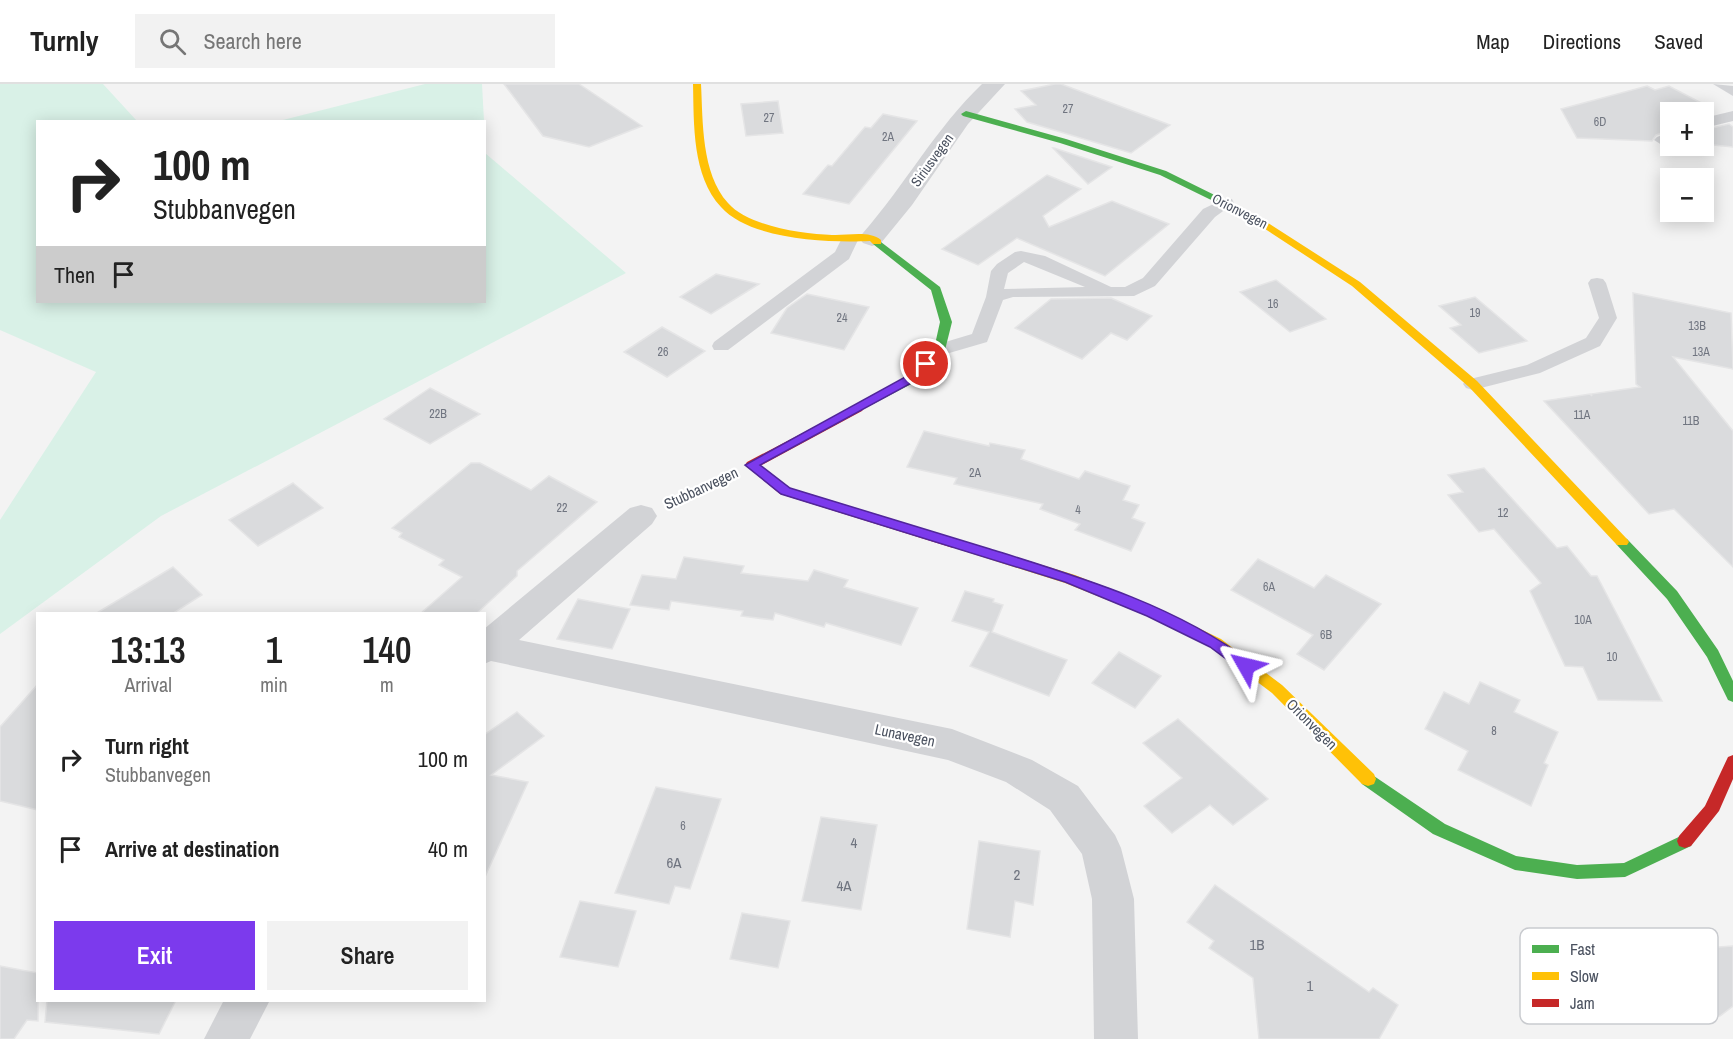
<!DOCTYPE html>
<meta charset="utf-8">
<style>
:root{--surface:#fff;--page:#f2f2f2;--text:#222;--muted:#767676;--line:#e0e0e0;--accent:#7c3aed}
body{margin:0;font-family:"Archivo Narrow",sans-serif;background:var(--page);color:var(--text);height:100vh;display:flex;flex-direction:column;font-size:22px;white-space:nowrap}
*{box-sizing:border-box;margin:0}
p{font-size:20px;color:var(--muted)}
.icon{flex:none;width:33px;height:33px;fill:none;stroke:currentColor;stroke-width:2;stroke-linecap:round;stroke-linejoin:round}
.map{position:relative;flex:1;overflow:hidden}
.drawer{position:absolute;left:36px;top:528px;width:450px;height:390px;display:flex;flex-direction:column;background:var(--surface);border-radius:0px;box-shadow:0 3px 15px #0003}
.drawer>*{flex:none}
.banner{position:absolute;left:36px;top:36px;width:450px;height:183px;border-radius:0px;box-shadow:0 3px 15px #0003;background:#fff;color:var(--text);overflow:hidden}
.buttons{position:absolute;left:1660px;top:18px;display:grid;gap:12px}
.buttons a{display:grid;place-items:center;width:54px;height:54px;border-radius:0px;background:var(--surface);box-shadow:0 3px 15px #0003;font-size:30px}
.pin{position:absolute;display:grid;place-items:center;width:51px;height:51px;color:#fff;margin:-26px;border:3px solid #fff;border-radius:50%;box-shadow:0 2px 6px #0007}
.me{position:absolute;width:66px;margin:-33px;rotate:307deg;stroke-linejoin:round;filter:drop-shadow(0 0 4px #0008)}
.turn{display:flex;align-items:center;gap:21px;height:126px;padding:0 18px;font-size:27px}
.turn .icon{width:78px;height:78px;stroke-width:2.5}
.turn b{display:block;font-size:42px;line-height:51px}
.then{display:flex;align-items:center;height:57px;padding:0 18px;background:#0003;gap:12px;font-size:22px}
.eta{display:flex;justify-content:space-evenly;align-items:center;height:102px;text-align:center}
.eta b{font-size:36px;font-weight:600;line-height:42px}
.cta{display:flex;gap:12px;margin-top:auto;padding:12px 18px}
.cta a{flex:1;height:69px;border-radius:0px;background:var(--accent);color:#fff;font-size:24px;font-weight:600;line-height:69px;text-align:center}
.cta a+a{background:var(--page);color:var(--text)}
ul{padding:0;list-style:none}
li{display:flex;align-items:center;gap:18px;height:90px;padding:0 18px}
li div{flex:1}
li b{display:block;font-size:22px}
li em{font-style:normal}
header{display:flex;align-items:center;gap:36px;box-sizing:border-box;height:84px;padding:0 30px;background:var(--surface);border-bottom:2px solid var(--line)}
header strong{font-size:28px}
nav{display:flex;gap:33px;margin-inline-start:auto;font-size:21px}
.search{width:420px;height:54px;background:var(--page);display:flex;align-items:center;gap:15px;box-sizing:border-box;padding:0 21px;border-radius:0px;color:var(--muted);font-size:22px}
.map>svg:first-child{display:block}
.green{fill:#d9f1e7}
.building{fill:#dadbdd;stroke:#e5e5e6;stroke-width:1.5}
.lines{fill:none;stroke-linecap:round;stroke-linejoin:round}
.path{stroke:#bdc8c7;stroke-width:4;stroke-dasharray:4.5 3;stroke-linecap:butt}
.lane{fill:#d2d3d6;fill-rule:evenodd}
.street{fill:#d2d3d6;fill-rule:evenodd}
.fast{fill:#4caf50;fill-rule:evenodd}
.slow{fill:#ffc107;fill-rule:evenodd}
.jam{fill:#c62828;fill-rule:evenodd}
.route{fill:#7c3aed;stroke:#51269a;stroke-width:1.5}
.labels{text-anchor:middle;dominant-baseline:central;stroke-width:4.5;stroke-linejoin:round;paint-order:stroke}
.number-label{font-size:12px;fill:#707580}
.far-street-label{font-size:14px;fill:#4a515f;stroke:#fff}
.street-label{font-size:15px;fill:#4a515f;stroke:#fff}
.near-number-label{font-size:15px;fill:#707580}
.key{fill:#fff;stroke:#c9cbcf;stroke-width:1.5}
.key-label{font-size:16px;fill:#4a515f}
</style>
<header>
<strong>Turnly</strong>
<div class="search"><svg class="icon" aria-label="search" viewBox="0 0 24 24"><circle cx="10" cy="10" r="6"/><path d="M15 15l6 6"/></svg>Search here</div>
<nav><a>Map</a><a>Directions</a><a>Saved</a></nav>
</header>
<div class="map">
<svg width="1733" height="955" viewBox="0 0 1733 955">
<rect width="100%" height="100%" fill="#f3f3f3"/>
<g class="green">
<polygon points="0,0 103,0 137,37 38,38 38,218 484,218 485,59 485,69 626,189 161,432 0,550 0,436 96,288 0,246"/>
<polygon points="425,0 482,0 484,37 279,37"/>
</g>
<g class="building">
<polygon points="504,0 579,0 642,42 589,63 543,52"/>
<polygon points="1055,0 1061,0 1170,41 1131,69 1027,38 1015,25 1036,21 1021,7"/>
<polygon points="1647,2 1655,6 1669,2 1707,22 1702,23 1712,30 1704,32 1704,28 1671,28 1671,46 1656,51 1652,57 1577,54 1561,25"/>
<polygon points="778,17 783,49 746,52 741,20"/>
<polygon points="883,30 917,37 849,120 803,110 828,81 832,82 865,43 871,44"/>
<polygon points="1729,40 1733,43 1733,63 1704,60 1704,46"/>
<polygon points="1053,64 1054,64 1112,83 1088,100"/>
<polygon points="1047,91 1081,105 1043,132 1049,143 1112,117 1169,140 1105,192 1017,154 978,181 942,165"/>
<polygon points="716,190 759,200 711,230 680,213"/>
<polygon points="1276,196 1326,235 1290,248 1240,208"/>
<polygon points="1633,209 1731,229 1733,285 1673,273 1733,347 1733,483 1674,425 1649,430 1544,317 1590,310 1592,312 1591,310 1640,303 1636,300"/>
<polygon points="807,210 869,223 844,266 771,249 787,224"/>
<polygon points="1475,213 1527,257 1479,269 1450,244 1461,241 1439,222"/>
<polygon points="1111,214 1152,232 1127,256 1111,249 1082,275 1015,244 1051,215"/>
<polygon points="662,243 705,267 667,293 624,268"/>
<polygon points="430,304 480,330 430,360 384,335"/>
<polygon points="924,347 989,362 990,359 1025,366 1021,375 1079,395 1085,387 1130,402 1123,416 1139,421 1132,434 1145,439 1131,467 1075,446 1080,440 1040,425 1043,420 954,400 957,394 907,383"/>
<polygon points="471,379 480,379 531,406 549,392 597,418 517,487 517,492 476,530 420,530 462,493 439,481 444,476 399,453 402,449 392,444"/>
<polygon points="1484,384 1557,464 1567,462 1591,492 1597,492 1662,617 1598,616 1583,583 1565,582 1530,507 1541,499 1494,445 1479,448 1448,411 1463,408 1448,391"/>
<polygon points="293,399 323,424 258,462 229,436"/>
<polygon points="684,473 744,482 741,489 808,497 814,486 848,496 844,503 918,524 901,561 826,539 824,543 775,529 773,536 741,532 743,527 671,517 669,526 630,521 642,491 676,495"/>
<polygon points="1258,475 1314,504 1326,491 1381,520 1324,586 1297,570 1313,551 1231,506"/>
<polygon points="173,483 202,511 172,530 95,530"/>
<polygon points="965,507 994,515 993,518 1003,521 992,548 1067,576 1049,612 970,582 989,548 952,537"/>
<polygon points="578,515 630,525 612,565 557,555"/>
<polygon points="1119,568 1161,592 1135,624 1092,599"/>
<polygon points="1480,598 1520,616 1514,628 1558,648 1544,679 1548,681 1531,722 1458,686 1468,667 1425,645 1444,608 1469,620"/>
<polygon points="38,600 38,726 0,717 0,643"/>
<polygon points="517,628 544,652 491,691 528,698 484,795 484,651"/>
<polygon points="1178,635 1216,669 1268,715 1233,741 1210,721 1172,749 1144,722 1182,694 1143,659"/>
<polygon points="656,703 721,715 690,805 675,802 669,820 615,809"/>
<polygon points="821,733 877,741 861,826 802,817"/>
<polygon points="979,757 1040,767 1033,821 1015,817 1010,853 967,845"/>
<polygon points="1215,801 1369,908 1373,904 1398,921 1379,955 1259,955 1253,894 1209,864 1214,857 1187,838"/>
<polygon points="580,817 636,827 618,883 560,873"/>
<polygon points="742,829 790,837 778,884 730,875"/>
<polygon points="1680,852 1689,865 1733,862 1733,922 1720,932 1698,933 1690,918 1622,924 1595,872 1628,869 1621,857"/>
<polygon points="0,882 38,889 38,937 27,936 14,955 0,955"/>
<polygon points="47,916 176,916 159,950 45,938"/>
</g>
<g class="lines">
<polyline class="path" points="671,418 722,394"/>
<g class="lane">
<polygon points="1713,0 1733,2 1733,12"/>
<polygon points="1733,27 1733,37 1704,44 1704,34"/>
<polygon points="1671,48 1671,58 1662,61 1654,56 1657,53"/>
<path d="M1226 114 1232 115 1234 119 1215 133 1155 202 1134 212 1013 213 1003 216 987 258 939 272 932 270 930 266 932 262 972 250 986 213 991 187 997 180 1015 168 1021 167 1045 172 1111 203H1125L1143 194 1203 125ZM1024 178 1085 203 1004 205 1008 189Z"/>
<polygon points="849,151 855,152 858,156 849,175 728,266 714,266 712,262 714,258 835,168 843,152"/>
<polygon points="1597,194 1603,195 1606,199 1617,234 1600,262 1540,289 1473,306 1466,304 1463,300 1466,296 1527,281 1586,254 1599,234 1588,199 1591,195"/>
</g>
<g class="street">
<path d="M982 0H1005L968 40 912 121 881 159 872 162 863 159 859 154 863 149C905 101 936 44 982 0Z"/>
<polygon points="641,421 652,424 657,432 652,440 519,556 952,645 1032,676 1078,702 1115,751 1121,764 1134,815 1138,955 1094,955 1092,815 1082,770 1050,726 1006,698 948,676 491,577 484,580 484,545 630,424"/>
<polygon points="224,916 270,916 250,955 204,955"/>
</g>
<g class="fast">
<polygon points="966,27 1066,55 1166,87 1259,133 1258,135 1250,135 1160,91 1060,59 963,32 961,30"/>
<polygon points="877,155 940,203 952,238 945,266 917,297 858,328 854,327 852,324 854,321 909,291 934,265 940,238 931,206 873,160 873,156"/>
<polygon points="1622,453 1627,455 1677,507 1718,566 1733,597 1733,618 1728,616 1707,573 1667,515 1617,461 1615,458"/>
<polygon points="1368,688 1445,740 1516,772 1577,781 1624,779 1685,750 1691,752 1693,757 1691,762 1625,793 1577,795 1515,786 1433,750 1362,700 1360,695 1362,690"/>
</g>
<g class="slow">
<path d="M693 0H701C703 37 701 89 728 119 748 142 802 150 832 151 846 152 869 146 881 156V160H873L870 157C829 159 750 156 721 123 692 92 694 40 693 0Z"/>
<polygon points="1254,130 1360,198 1477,297 1627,455 1629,458 1627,461 1617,461 1469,303 1352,202 1250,135 1250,131"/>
<polygon points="953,454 1075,491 1157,524 1221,555 1282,601 1374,690 1376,695 1374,700 1368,702 1362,700 1272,609 1211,563 1147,532 1065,499 948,462 946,459 948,456"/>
</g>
<g class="jam">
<polygon points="858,320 862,321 864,324 862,327 760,382 790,404 958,456 960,459 958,462 953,464 780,410 745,381 747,378"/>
<polygon points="1733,671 1733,695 1719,727 1691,762 1685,764 1679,762 1677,757 1679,752 1705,722 1728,673"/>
</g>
</g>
<path class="route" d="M926 276 932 280 917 296 760 381 790 404C857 424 923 445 990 465 1080 493 1175 521 1251 578L1254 582 1251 586H1241L1210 563 1147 532 1065 498 781 410 745 381 909 291 922 277Z"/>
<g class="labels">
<g class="number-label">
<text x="1068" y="25">27</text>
<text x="769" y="34">27</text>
<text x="1600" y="38">6D</text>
<text x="888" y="53">2A</text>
<text x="1273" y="220">16</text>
<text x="1475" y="229">19</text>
<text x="842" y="234">24</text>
<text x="1697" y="242">13B</text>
<text x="663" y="268">26</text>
<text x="1701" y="268">13A</text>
<text x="438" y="330">22B</text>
<text x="1582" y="331">11A</text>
<text x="1691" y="337">11B</text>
<text x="975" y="389">2A</text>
<text x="562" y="424">22</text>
<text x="1078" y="426">4</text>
<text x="1503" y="429">12</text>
<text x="1269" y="503">6A</text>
<text x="1583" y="536">10A</text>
<text x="1326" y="551">6B</text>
<text x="1612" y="573">10</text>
<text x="1494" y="647">8</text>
<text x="683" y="742">6</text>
</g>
<g class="far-street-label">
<text transform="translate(932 76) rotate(-54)">Siriusvegen</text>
<text transform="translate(1240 127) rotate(27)">Orionvegen</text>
</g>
<g class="street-label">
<text transform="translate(701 404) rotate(-25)">Stubbanvegen</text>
<text transform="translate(1312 640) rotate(45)">Orionvegen</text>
<text transform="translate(905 651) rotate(12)">Lunavegen</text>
</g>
<g class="near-number-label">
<text x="854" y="758">4</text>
<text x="674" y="778">6A</text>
<text x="1017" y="790">2</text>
<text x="844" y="801">4A</text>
<text x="1257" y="860">1B</text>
<text x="1310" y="901">1</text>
</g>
</g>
<rect x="1520" y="844" width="198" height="96" rx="9" class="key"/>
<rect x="1532" y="861" width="27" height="8" fill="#4caf50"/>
<rect x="1532" y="888" width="27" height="8" fill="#ffc107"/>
<rect x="1532" y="915" width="27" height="8" fill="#c62828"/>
<g class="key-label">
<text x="1570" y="871">Fast</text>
<text x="1570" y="898">Slow</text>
<text x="1570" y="925">Jam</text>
</g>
</svg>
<div class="buttons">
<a>+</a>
<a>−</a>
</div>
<div class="pin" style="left:926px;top:280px;background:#d93025"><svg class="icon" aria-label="arrive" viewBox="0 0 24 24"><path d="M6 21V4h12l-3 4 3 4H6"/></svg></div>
<svg class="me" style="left:1246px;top:582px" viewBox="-20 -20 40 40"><path d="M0-17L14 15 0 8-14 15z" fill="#7c3aed" stroke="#fff" stroke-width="4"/></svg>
<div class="banner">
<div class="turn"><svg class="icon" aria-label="right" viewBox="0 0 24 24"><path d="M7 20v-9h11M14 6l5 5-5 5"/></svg><div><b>100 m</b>Stubbanvegen</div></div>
<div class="then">Then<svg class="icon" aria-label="arrive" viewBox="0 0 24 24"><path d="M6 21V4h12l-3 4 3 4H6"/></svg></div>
</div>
<section class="drawer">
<div class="eta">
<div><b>13:13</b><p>Arrival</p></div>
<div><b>1</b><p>min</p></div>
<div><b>140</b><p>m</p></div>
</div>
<ul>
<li><svg class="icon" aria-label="right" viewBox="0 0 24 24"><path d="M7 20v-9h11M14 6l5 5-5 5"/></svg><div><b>Turn right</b><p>Stubbanvegen</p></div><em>100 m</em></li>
<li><svg class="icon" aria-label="arrive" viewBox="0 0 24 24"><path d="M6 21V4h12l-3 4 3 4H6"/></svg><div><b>Arrive at destination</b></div><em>40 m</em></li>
</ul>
<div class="cta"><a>Exit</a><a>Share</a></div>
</section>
</div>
